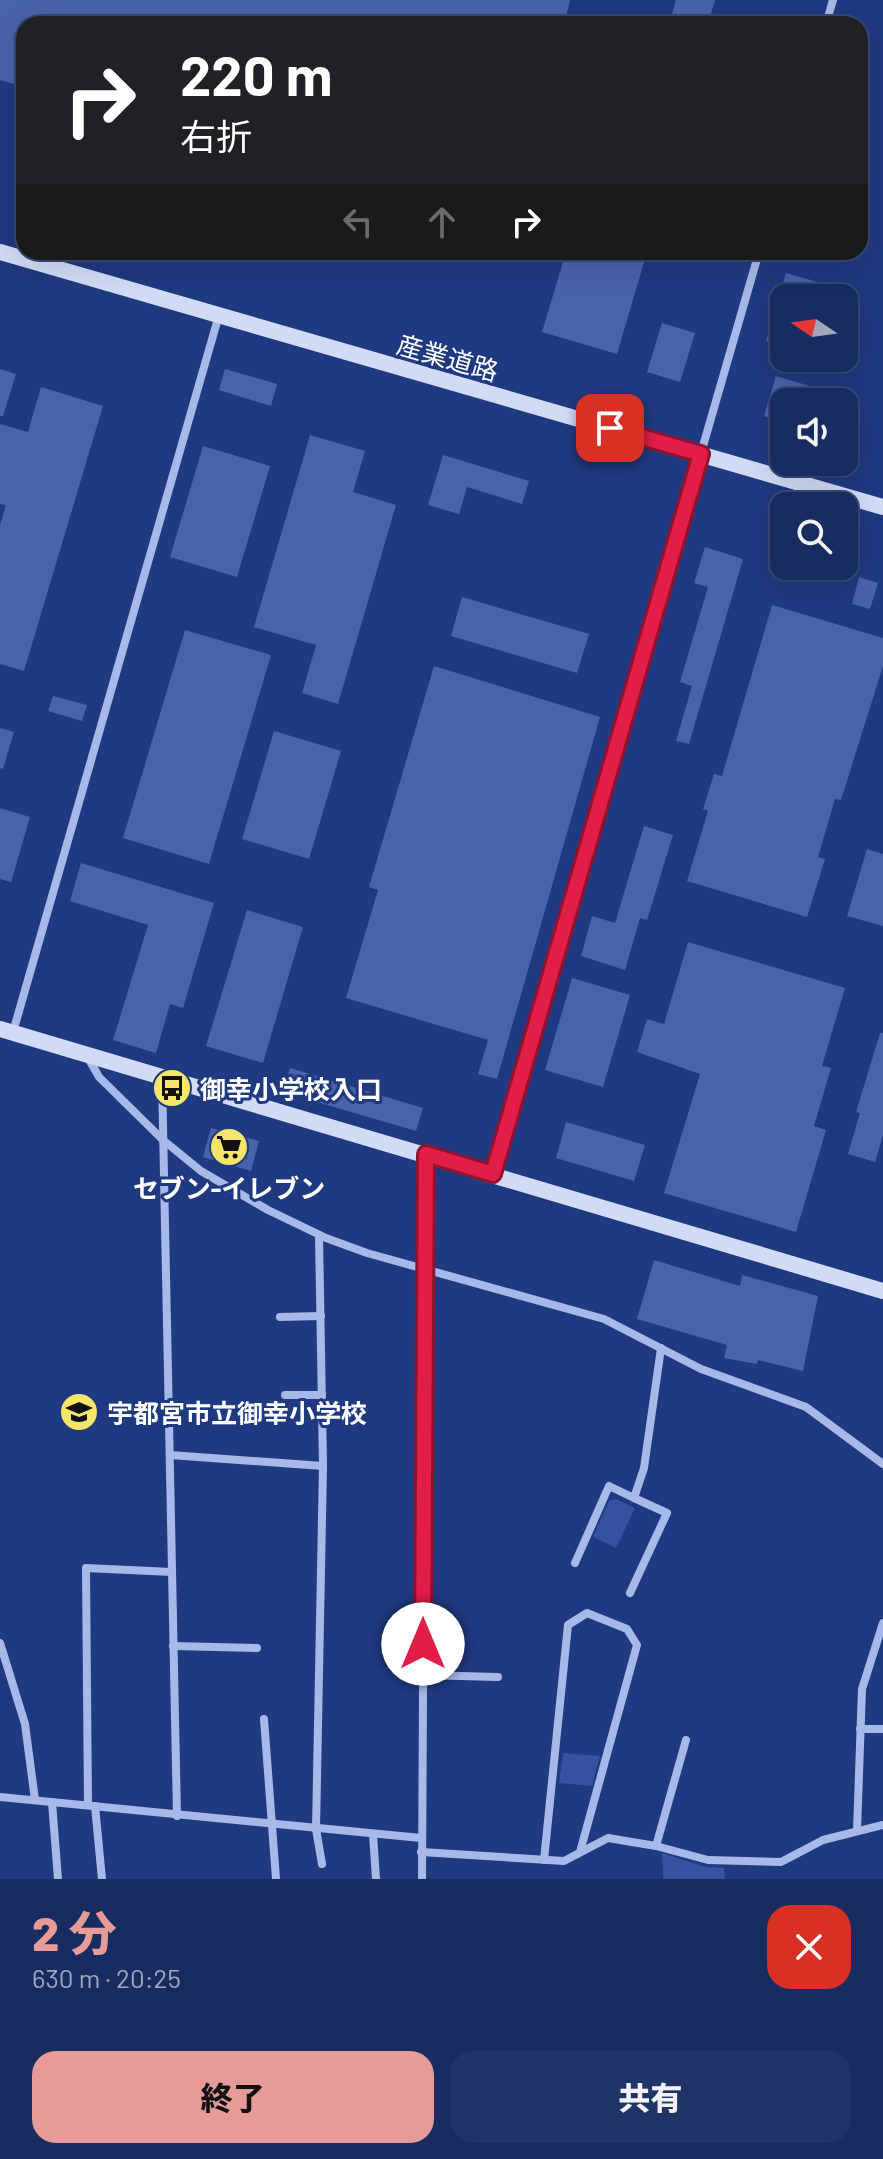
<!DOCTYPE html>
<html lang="ja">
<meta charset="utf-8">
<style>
:root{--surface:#182c61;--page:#213467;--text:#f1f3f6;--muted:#9fa7bd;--line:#364876;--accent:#e69b98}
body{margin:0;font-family:Barlow,"Noto Sans JP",sans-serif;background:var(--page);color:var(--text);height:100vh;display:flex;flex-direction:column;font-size:30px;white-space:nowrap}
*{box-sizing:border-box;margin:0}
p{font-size:26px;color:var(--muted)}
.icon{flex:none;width:44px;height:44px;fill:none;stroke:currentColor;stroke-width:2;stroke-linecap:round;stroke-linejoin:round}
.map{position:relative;height:1879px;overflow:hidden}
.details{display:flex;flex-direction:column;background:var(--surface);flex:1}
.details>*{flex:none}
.guide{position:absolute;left:16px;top:16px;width:852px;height:244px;border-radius:24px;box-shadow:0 8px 32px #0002,0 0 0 2px var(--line);background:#202124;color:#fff;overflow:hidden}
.needle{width:52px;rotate:283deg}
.controls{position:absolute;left:770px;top:284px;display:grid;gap:16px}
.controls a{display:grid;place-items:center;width:88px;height:88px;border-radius:16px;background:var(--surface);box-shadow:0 8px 32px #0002,0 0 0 2px var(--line);font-size:40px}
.pin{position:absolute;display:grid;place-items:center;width:68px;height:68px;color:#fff;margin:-34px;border-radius:16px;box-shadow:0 4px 12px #0006}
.me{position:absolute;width:88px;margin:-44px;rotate:0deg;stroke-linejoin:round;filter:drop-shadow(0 0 6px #0008)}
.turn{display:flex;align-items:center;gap:28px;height:168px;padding:0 32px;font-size:36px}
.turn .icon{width:104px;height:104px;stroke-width:2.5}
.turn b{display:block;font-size:56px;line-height:68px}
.lanes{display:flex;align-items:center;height:76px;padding:0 32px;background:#0003;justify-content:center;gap:40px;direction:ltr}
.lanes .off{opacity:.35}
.round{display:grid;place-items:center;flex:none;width:84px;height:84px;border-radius:24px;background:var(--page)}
.overview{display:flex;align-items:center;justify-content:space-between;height:136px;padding:0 32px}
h1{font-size:48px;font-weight:800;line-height:60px;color:var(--accent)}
.button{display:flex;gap:16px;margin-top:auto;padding:16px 32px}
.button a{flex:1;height:92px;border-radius:24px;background:var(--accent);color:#111;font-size:32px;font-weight:800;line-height:92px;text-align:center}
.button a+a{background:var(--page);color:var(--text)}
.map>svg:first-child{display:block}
.green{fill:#34529f}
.building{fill:#4963ab}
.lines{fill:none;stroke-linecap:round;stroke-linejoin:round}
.street{stroke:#a7b9e8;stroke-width:8}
.secondary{stroke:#d1dbf6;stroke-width:16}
.route-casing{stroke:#92132f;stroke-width:20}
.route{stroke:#e11d48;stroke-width:14}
.labels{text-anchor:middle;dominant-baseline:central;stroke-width:6;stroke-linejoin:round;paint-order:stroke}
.street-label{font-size:26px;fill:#fff;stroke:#203a81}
.poi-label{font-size:26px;font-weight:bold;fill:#fff;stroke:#203a81;text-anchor:start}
</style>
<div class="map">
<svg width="883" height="1879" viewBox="0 0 883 1879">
<rect width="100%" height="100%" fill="#203a81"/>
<g class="green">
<polygon points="616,1499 635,1508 616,1548 593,1537 609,1501"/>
<polygon points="563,1753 600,1756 592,1786 559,1783"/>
<polygon points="662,1853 706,1867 724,1868 725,1879 663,1879"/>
</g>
<g class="building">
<polygon points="0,0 570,0 564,24 24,24 24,87 0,80"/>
<polygon points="676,0 715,0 708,24 669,24"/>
<polygon points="566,252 647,252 617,354 542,332"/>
<polygon points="786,273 821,283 816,298 784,298 784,346 766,341"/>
<polygon points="662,323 695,333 680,382 647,372"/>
<polygon points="0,369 16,374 3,416 0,416"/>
<polygon points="225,369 277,384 271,406 219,390"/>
<polygon points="776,376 853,399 853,402 784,402 784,422 764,416"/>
<polygon points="41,387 103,406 24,671 0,664 0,525 6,505 0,504 0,424 28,432"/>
<polygon points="310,435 365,451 353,492 396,505 338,704 302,693 316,645 254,627"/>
<polygon points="203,446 270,466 237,577 170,557"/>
<polygon points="443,455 529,481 522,504 467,487 459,514 428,505"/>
<polygon points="705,547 743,559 689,744 676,741 692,686 680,682 708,587 694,583"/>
<polygon points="859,577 878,583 870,609 852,604"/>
<polygon points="462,597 589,634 577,673 451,636"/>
<polygon points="772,605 883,638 883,666 841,800 835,799 818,857 825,859 807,917 687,881 708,811 703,809 714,774 722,776"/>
<polygon points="185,630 271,655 209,864 123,838"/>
<polygon points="434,666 600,717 497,1079 478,1074 488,1040 346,998 378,890 369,887"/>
<polygon points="53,696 87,705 82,721 48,711"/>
<polygon points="0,728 14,732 3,769 0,768"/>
<polygon points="274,731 341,751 309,859 242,839"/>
<polygon points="0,808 30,817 11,882 0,879"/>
<polygon points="644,826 673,835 647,920 640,918 625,970 581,956 592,916 615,923"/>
<polygon points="867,849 883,854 883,926 847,916"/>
<polygon points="81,863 214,903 183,1008 170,1004 156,1053 113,1040 148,925 70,901"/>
<polygon points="247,910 303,927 263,1063 206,1046"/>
<polygon points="688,942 845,988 822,1066 831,1068 814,1126 826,1130 796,1232 664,1193 700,1074 637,1052 647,1019 664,1024"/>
<polygon points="572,978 630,995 603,1087 545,1070"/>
<polygon points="880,1033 883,1033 883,1135 875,1162 848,1154 860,1113 856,1112"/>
<polygon points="290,1068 423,1108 416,1131 283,1092"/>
<polygon points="566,1122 645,1145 634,1181 556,1158"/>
<polygon points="211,1128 259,1141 251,1171 203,1157"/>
<polygon points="654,1260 740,1286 742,1275 818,1296 803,1371 758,1360 757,1364 724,1358 727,1345 637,1319"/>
</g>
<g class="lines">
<g class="street">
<polyline points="826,24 833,0"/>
<polyline points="13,1032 219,315"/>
<polyline points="87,1056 99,1077 163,1140 201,1171 268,1210 326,1238 367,1253 604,1319 701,1369 806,1407 883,1464"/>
<polyline points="162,1077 177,1816"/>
<polyline points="493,1174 759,252"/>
<polyline points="319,1235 323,1466 316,1829 322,1864"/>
<polyline points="280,1317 321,1316"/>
<polyline points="285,1395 322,1395"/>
<polyline points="170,1455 323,1466"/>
<polyline points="575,1563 609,1486 634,1498 644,1468 661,1348"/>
<polyline points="630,1593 667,1513 634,1498"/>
<polyline points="0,1643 25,1724 35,1800"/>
<polyline points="173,1646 257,1648"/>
<polyline points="422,1675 498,1677"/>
<polyline points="264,1719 276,1879"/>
<polyline points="860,1729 883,1729"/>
<polyline points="0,1797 421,1838"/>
<polyline points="52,1802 58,1879"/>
<polyline points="88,1805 86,1568 172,1572"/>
<polyline points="95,1806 102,1879"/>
<polyline points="857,1831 862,1689 883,1623"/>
<polyline points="373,1834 376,1879"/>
<polyline points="656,1846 686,1740"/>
<polyline points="421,1852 564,1861 608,1838 656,1846 708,1860 781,1862 823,1840 883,1825"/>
<polyline points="544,1860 568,1625 587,1613 627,1629 637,1645 580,1852"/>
<polyline points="422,1879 426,1156"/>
</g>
<g class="secondary">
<polyline points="0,252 883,507"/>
<polyline points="0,1029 883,1291"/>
</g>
</g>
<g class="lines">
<defs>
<polyline id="route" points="423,1644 426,1154 493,1174 701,454 610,428"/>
</defs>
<use href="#route" class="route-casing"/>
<use href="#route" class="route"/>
</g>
<defs>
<symbol id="bus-disc" viewBox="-11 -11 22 22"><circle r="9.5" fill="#f5e568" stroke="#203a81"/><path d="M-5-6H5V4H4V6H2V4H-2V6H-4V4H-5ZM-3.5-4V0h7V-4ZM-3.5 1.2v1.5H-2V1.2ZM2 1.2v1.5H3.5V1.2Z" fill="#111"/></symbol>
<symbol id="supermarket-disc" viewBox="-11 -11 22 22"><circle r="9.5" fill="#f5e568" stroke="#203a81"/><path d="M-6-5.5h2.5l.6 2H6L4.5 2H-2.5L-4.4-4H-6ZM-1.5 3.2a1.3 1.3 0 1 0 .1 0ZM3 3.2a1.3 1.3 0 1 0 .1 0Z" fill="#111"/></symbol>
<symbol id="school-disc" viewBox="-11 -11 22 22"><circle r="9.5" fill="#f5e568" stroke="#203a81"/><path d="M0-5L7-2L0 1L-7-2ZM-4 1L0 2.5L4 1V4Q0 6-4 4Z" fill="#111"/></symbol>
</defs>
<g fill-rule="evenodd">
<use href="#bus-disc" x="150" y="1066" width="44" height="44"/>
<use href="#supermarket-disc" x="207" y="1125" width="44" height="44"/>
<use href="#school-disc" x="57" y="1390" width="44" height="44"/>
</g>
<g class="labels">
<g class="street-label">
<text transform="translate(448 357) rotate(16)">産業道路</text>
</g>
<g class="poi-label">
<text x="200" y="1088">御幸小学校入口</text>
<text x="229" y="1187" text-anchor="middle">セブン-イレブン</text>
<text x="107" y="1412">宇都宮市立御幸小学校</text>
</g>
</g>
</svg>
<div class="controls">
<a><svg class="needle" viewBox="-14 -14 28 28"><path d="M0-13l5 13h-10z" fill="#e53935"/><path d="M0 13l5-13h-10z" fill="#9fa7bd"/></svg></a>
<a><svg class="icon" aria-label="sound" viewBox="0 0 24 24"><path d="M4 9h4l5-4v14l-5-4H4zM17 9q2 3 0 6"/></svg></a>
<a><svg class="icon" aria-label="search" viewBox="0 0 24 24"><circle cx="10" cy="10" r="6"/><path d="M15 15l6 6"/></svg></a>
</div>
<div class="pin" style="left:610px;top:428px;background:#d93025"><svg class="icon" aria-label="arrive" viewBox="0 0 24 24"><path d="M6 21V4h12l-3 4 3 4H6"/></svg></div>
<svg class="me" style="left:423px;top:1644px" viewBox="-20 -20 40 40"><circle r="19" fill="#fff"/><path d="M0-13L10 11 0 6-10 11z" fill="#e11d48"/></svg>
<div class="guide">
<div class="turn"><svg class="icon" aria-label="right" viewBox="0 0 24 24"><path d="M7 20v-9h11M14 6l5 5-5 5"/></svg><div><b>220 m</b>右折</div></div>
<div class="lanes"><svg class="icon off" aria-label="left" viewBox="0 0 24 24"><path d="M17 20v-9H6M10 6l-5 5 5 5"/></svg><svg class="icon off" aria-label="ahead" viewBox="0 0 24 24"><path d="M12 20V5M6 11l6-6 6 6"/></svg><svg class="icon" aria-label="right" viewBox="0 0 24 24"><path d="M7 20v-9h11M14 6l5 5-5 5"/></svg></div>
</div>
</div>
<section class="details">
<div class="overview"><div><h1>2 分</h1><p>630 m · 20:25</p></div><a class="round" style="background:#d93025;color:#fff"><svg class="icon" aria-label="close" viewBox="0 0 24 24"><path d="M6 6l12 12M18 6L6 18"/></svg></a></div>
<div class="button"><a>終了</a><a>共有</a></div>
</section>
